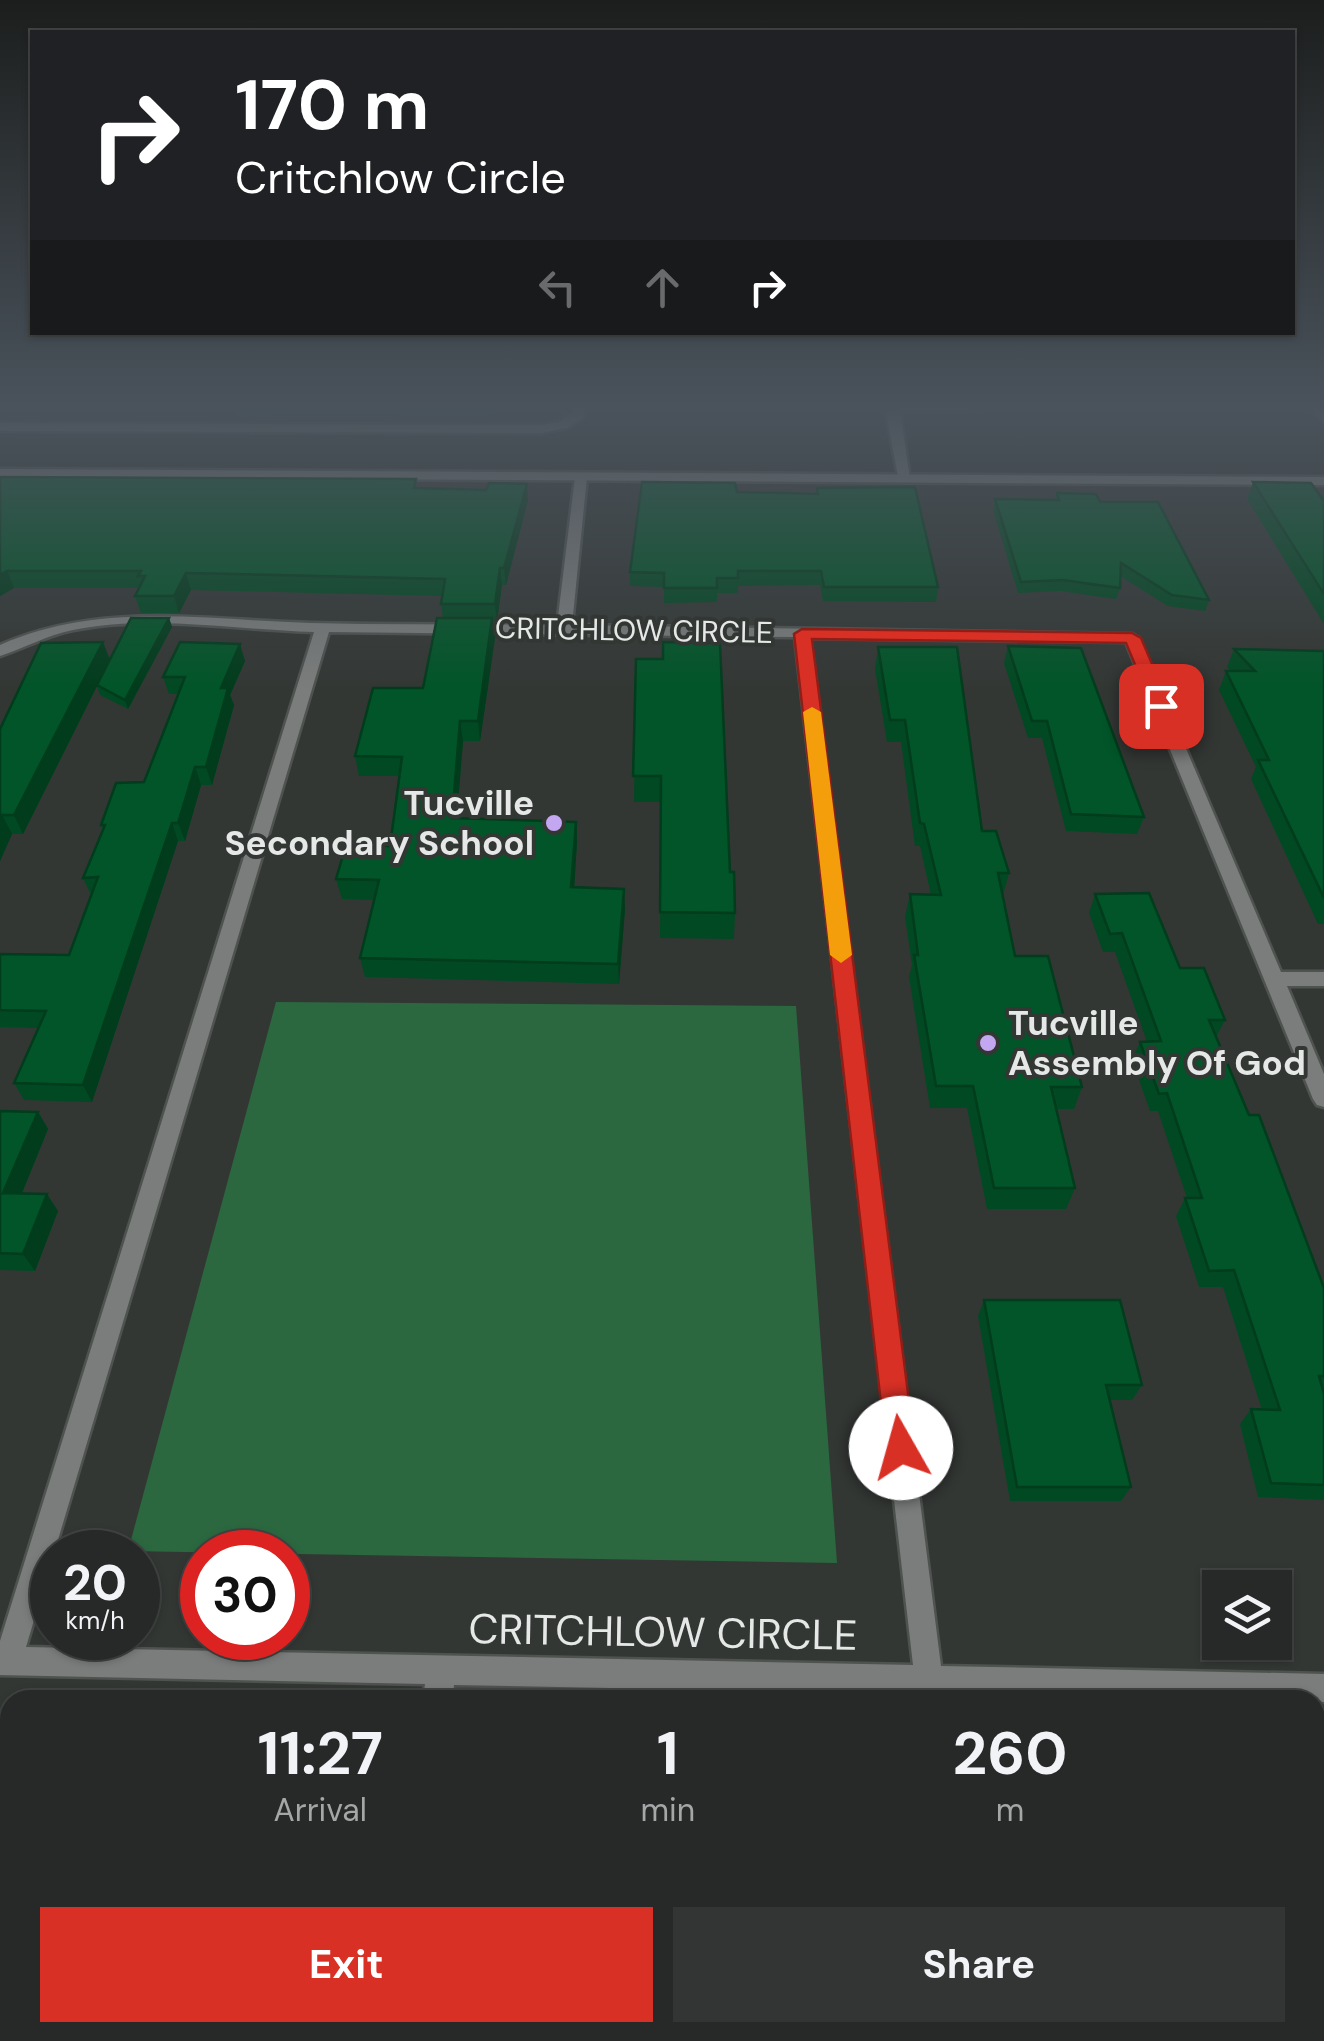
<!DOCTYPE html>
<style>
:root{--surface:#262927;--page:#323533;--text:#f1f3f6;--muted:#a4a6a7;--line:#424544;--accent:#d93025}
body{margin:0;font-family:"DM Sans",sans-serif;background:var(--page);color:var(--text);height:100vh;display:flex;flex-direction:column;font-size:38px;white-space:nowrap}
*{box-sizing:border-box;margin:0}
p{font-size:32px;color:var(--muted)}
.icon{flex:none;width:55px;height:55px;fill:none;stroke:currentColor;stroke-width:2;stroke-linecap:round;stroke-linejoin:round}
.map{position:relative;flex:1;overflow:hidden}
.sheet{position:absolute;left:0px;top:1690px;width:1325px;height:352px;display:flex;flex-direction:column;background:var(--surface);border-radius:30px 30px 0 0;box-shadow:0 2px 8px #0004,0 0 0 2px var(--line)}
.sheet>*{flex:none}
.guide{position:absolute;left:30px;top:30px;width:1265px;height:305px;border-radius:0px;box-shadow:0 2px 8px #0004,0 0 0 2px var(--line);background:#202124;color:#fff;overflow:hidden}
.buttons{position:absolute;left:1202px;top:1570px;display:grid;gap:20px}
.buttons a{display:grid;place-items:center;width:90px;height:90px;border-radius:0px;background:var(--surface);box-shadow:0 2px 8px #0004,0 0 0 2px var(--line);font-size:50px}
.speed{position:absolute;left:30px;top:1530px;display:flex;gap:20px;font-size:50px;font-weight:700;text-align:center}
.speed>*{display:grid;place-content:center;width:130px;height:130px;border-radius:50%;background:var(--surface);box-shadow:0 2px 8px #0004,0 0 0 2px var(--line);line-height:1}
.speed small{font-size:25px;font-weight:400}
.speed .limit{border:15px solid #d22;background:#fff;color:#111}
.pin{position:absolute;display:grid;place-items:center;width:85px;height:85px;color:#fff;margin:-42px;border-radius:20px;box-shadow:0 5px 15px #0006}
.me{position:absolute;width:110px;margin:-55px;rotate:353deg;stroke-linejoin:round;filter:drop-shadow(0 0 8px #0008)}
.turn{display:flex;align-items:center;gap:35px;height:210px;padding:0 40px;font-size:45px}
.turn .icon{width:130px;height:130px;stroke-width:2.5}
.turn b{display:block;font-size:70px;line-height:85px}
.lanes{display:flex;align-items:center;height:95px;padding:0 40px;background:#0003;justify-content:center;gap:50px;direction:ltr}
.lanes .off{opacity:.35}
.eta{display:flex;justify-content:space-evenly;align-items:center;height:170px;text-align:center}
.eta b{font-size:60px;font-weight:700;line-height:70px}
.primary-button{display:flex;gap:20px;margin-top:auto;padding:20px 40px}
.primary-button a{flex:1;height:115px;border-radius:0px;background:var(--accent);color:#fff;font-size:40px;font-weight:700;line-height:115px;text-align:center}
.primary-button a+a{background:var(--page);color:var(--text)}
.map>svg:first-child{display:block}
.green{fill:#2b683f}
.lines{fill:none;stroke-linecap:round;stroke-linejoin:round}
.service-casing{stroke:#4f5350;stroke-width:5}
.minor-casing{stroke:#4f5350;stroke-width:5}
.tertiary-casing{stroke:#4f5350;stroke-width:5}
.service{fill:#7b7d7c;fill-rule:evenodd}
.minor{fill:#7b7d7c;fill-rule:evenodd}
.tertiary{fill:#7b7d7c;fill-rule:evenodd}
.wall{fill:#014922}
.shaded-wall{fill:#013c1c}
.building{fill:#015528;stroke:#013c1c;stroke-width:2.5}
.route{fill:#d93025;stroke:#8d1f18;stroke-width:2.5}
.slow{fill:#f59e0b}
.poi-dot{fill:#c4a7f1;stroke:#333734;stroke-width:4}
.labels{text-anchor:middle;dominant-baseline:central;stroke-width:8;stroke-linejoin:round;paint-order:stroke}
.far-street-label{font-size:30px;fill:#e5e8e6;stroke:#333734}
.poi-label{font-size:35px;font-weight:bold;fill:#e5e8e6;stroke:#333734;text-anchor:end}
.near-street-label{font-size:42px;fill:#e5e8e6;stroke:#333734}
</style>
<div class="map">
<svg width="1324" height="2041" viewBox="0 0 1324 2041">
<rect width="100%" height="100%" fill="#333734"/>
<polygon class="green" points="276,1002 796,1006 837,1563 128,1551"/>
<g class="lines">
<defs>
<polygon id="service" points="979,404 978,409 974,410 900,411 910,479 899,482 886,413 893,405"/>
<g id="minor">
<polygon points="575,404 587,404 583,418 567,428 541,433 0,431 0,423 541,425 559,422 573,413"/>
<polygon points="1307,404 1319,404 1324,411 1324,423"/>
<path d="M581 473 587 477 572 625 1132 634 1139 638 1281 972H1324V986H1287L1324 1074V1107L1317 1105 1313 1099 1126 642 810 638 941 1666 1324 1674V1702L454 1685 453 1700H423L425 1684 0 1675V1641L314 632C235 630 152 614 73 630 47 635 25 648 0 656V645C100 601 205 620 311 623 393 625 475 624 557 625L575 477ZM329 632 795 637 913 1665 26 1647Z"/>
<polygon points="386,2032 420,2032 419,2041 385,2041"/>
</g>
<polygon id="tertiary" points="0,469 1324,477 1324,485 0,477"/>
</defs>
<use href="#service" class="service-casing"/>
<use href="#minor" class="minor-casing"/>
<use href="#tertiary" class="tertiary-casing"/>
<use href="#service" class="service"/>
<use href="#minor" class="minor"/>
<use href="#tertiary" class="tertiary"/>
</g>
<g class="wall">
<polygon points="0,404 30,404 27,408 0,408"/>
<polygon points="234,404 495,404 492,418 396,416 396,413 279,413 278,417 237,418"/>
<polygon points="0,477 418,488 528,500 506,585 502,585 497,621 493,621 495,638 480,741 463,741 457,818 576,822 577,842 574,887 625,909 619,984 365,977 360,958 374,900 342,899 336,879 390,846 399,776 359,776 355,756 423,688 443,618 441,604 442,596 191,590 179,613 141,613 135,596 139,588 14,588 0,596"/>
<polygon points="1253,482 1324,501 1324,624 1247,499"/>
<polygon points="817,488 938,587 936,602 823,601 820,585 738,586 738,593 717,593 717,602 664,603 664,587 630,586 630,572 737,492 817,494"/>
<polygon points="1057,493 1100,502 1209,600 1205,611 1168,606 1120,576 1120,588 1116,599 1060,591 1018,593 993,510 995,499 1055,500"/>
<polygon points="169,618 172,627 128,709 100,695 97,686 23,834 12,834 0,861 0,729 110,660"/>
<polygon points="1008,646 1144,817 1137,834 1066,831 1042,738 1028,738 1004,663"/>
<polygon points="878,647 982,831 1009,873 1003,895 1015,956 1082,1087 1074,1109 1056,1109 1075,1188 1066,1209 987,1209 967,1108 930,1108 909,977 912,965 905,917 910,894 931,895 920,846 915,846 901,742 887,742 875,669"/>
<polygon points="1234,649 1324,651 1324,924 1318,924 1251,779 1256,767 1219,690 1226,671 1231,671 1227,667"/>
<polygon points="636,659 730,872 735,913 734,939 660,938 661,802 634,802"/>
<polygon points="245,661 230,695 234,705 212,785 201,785 185,841 178,841 92,1102 24,1100 14,1083 38,1028 0,1027 0,954 69,955 91,895 83,878 103,830 101,825 144,782 178,694 169,694 163,677"/>
<polygon points="1095,894 1180,968 1225,1020 1216,1037 1324,1288 1324,1500 1258,1497 1240,1424 1251,1409 1262,1410 1223,1287 1199,1287 1176,1216 1185,1198 1187,1198 1158,1111 1150,1111 1132,1060 1140,1042 1147,1042 1115,952 1103,952 1089,913"/>
<polygon points="0,1111 38,1112 48,1129 22,1193 58,1211 35,1271 0,1270"/>
<polygon points="984,1300 1142,1385 1132,1400 1110,1400 1131,1487 1121,1501 1010,1501 978,1316"/>
<rect x="0" y="1777" width="10" height="123"/>
</g>
<g class="shaded-wall">
<polygon points="527,484 528,500 506,585 504,568"/>
<polygon points="500,568 502,585 497,621 495,604"/>
<polygon points="7,571 14,588 0,596 0,575"/>
<polygon points="186,573 191,590 179,613 174,596"/>
<polygon points="169,618 172,627 128,709 125,700"/>
<polygon points="492,618 495,638 480,741 478,721"/>
<polygon points="103,642 110,660 23,834 14,815"/>
<polygon points="240,644 245,661 230,695 234,705 212,785 206,767 221,688"/>
<polygon points="460,721 463,741 455,838 452,818"/>
<polygon points="195,767 201,785 185,841 178,823"/>
<polygon points="2,815 12,834 0,861 0,821"/>
<polygon points="576,822 577,842 573,907 571,887"/>
<polygon points="172,823 178,841 92,1102 83,1085"/>
<polygon points="624,889 625,909 619,984 618,964"/>
<polygon points="38,1112 48,1129 15,1210 3,1193"/>
<polygon points="47,1194 58,1211 35,1271 23,1254"/>
</g>
<g class="building">
<polygon points="0,477 416,479 414,488 486,490 489,483 527,484 504,568 500,568 495,604 441,604 445,579 186,573 174,596 135,596 145,576 138,576 141,571 7,571 0,575"/>
<polygon points="642,482 735,483 737,492 818,494 817,488 915,487 938,587 824,587 821,571 738,571 738,578 717,578 717,588 664,588 664,573 630,572"/>
<polygon points="1253,482 1311,483 1324,501 1324,594"/>
<polygon points="1057,493 1096,494 1100,502 1158,502 1209,600 1172,595 1121,563 1120,588 1063,580 1021,582 995,499 1059,500"/>
<polygon points="131,618 169,618 125,700 97,685"/>
<polygon points="437,618 492,618 478,721 460,721 452,818 576,822 571,887 624,889 618,964 360,958 379,880 336,879 346,845 390,846 402,757 355,756 373,688 423,688"/>
<polygon points="103,642 14,815 2,815 0,821 0,729 41,643"/>
<polygon points="180,642 240,644 221,688 228,688 206,767 195,767 178,823 172,823 83,1085 14,1083 46,1011 0,1010 0,954 69,955 98,877 83,878 105,825 101,825 116,783 144,782 185,677 163,677"/>
<polygon points="663,642 720,643 730,872 734,872 735,913 660,912 661,776 633,776 636,659 663,659"/>
<polygon points="1008,646 1081,648 1144,817 1071,814 1047,721 1032,721"/>
<polygon points="878,647 957,647 982,831 996,831 1009,873 998,873 1015,956 1048,956 1082,1087 1051,1087 1075,1188 994,1188 973,1086 936,1086 914,955 918,955 910,894 941,895 924,824 920,823 905,720 890,720"/>
<polygon points="1234,649 1324,651 1324,898 1258,760 1269,760 1226,671 1255,671"/>
<polygon points="1149,893 1180,968 1204,968 1225,1020 1209,1020 1249,1115 1259,1115 1324,1288 1324,1376 1319,1376 1324,1394 1324,1485 1271,1483 1251,1409 1280,1410 1234,1270 1209,1271 1185,1198 1202,1198 1167,1093 1159,1094 1140,1042 1161,1041 1122,933 1110,934 1095,894"/>
<polygon points="0,1111 38,1112 3,1193 47,1194 23,1254 0,1253"/>
<polygon points="984,1300 1120,1300 1142,1385 1106,1385 1131,1487 1017,1487"/>
<rect x="0" y="1777" width="10" height="116"/>
</g>
<linearGradient id="sky" x2="0" y2="1"><stop stop-color="#1c1e1d"/><stop offset="0.59" stop-color="#4a535c"/><stop offset="1" stop-color="#4a535c" stop-opacity="0"/></linearGradient>
<rect width="1324" height="690" fill="url(#sky)"/>
<polygon class="route" points="802,629 1132,633 1141,638 1170,706 1167,710 1154,710 1126,643 812,639 915,1448 911,1458 901,1462 890,1458 886,1448 794,634"/>
<polygon class="slow" points="812,707 821,712 852,955 841,963 830,955 803,712"/>
<g class="poi-dot">
<circle cx="554" cy="823" r="10"/>
<circle cx="988" cy="1043" r="10"/>
</g>
<g class="labels">
<g class="far-street-label">
<text transform="translate(634 630) rotate(1)">CRITCHLOW CIRCLE</text>
</g>
<g class="poi-label">
<text x="534" y="803">Tucville<tspan x="534" dy="40">Secondary School</tspan></text>
<text x="1008" y="1023" text-anchor="start">Tucville<tspan x="1008" dy="40">Assembly Of God</tspan></text>
</g>
<g class="near-street-label">
<text transform="translate(663 1632) rotate(1)">CRITCHLOW CIRCLE</text>
</g>
</g>
</svg>
<div class="buttons">
<a><svg class="icon" aria-label="layers" viewBox="0 0 24 24"><path d="M12 4l9 5-9 5-9-5zM3 14l9 5 9-5"/></svg></a>
</div>
<div class="speed"><div>20<small>km/h</small></div><div class="limit">30</div></div>
<div class="pin" style="left:1161px;top:706px;background:#d93025"><svg class="icon" aria-label="arrive" viewBox="0 0 24 24"><path d="M6 21V4h12l-3 4 3 4H6"/></svg></div>
<svg class="me" style="left:901px;top:1448px" viewBox="-20 -20 40 40"><circle r="19" fill="#fff"/><path d="M0-13L10 11 0 6-10 11z" fill="#d93025"/></svg>
<div class="guide">
<div class="turn"><svg class="icon" aria-label="right" viewBox="0 0 24 24"><path d="M7 20v-9h11M14 6l5 5-5 5"/></svg><div><b>170 m</b>Critchlow Circle</div></div>
<div class="lanes"><svg class="icon off" aria-label="left" viewBox="0 0 24 24"><path d="M17 20v-9H6M10 6l-5 5 5 5"/></svg><svg class="icon off" aria-label="ahead" viewBox="0 0 24 24"><path d="M12 20V5M6 11l6-6 6 6"/></svg><svg class="icon" aria-label="right" viewBox="0 0 24 24"><path d="M7 20v-9h11M14 6l5 5-5 5"/></svg></div>
</div>
<section class="sheet">
<div class="eta">
<div><b>11:27</b><p>Arrival</p></div>
<div><b>1</b><p>min</p></div>
<div><b>260</b><p>m</p></div>
</div>
<div class="primary-button"><a>Exit</a><a>Share</a></div>
</section>
</div>
